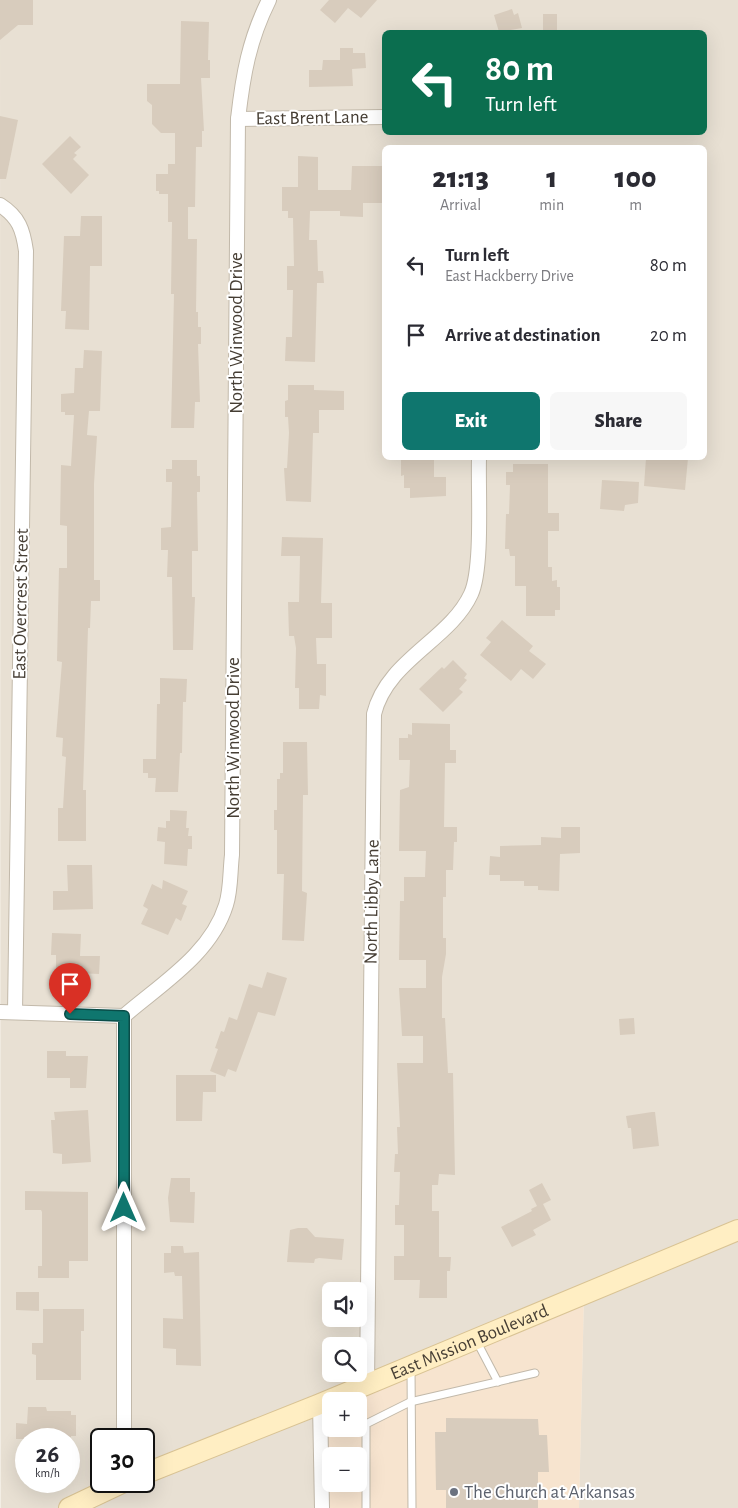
<!DOCTYPE html>
<meta charset="utf-8">
<style>
:root{--surface:#fff;--page:#f7f7f7;--text:#2b2b33;--muted:#7c7c81;--accent:#0f766e}
body{margin:0;font-family:"Alegreya Sans",sans-serif;background:var(--page);color:var(--text);height:100vh;display:flex;flex-direction:column;font-size:19px;white-space:nowrap}
*{box-sizing:border-box;margin:0}
p{font-size:16px;color:var(--muted)}
.icon{flex:none;width:28px;height:28px;fill:none;stroke:currentColor;stroke-width:2;stroke-linecap:round;stroke-linejoin:round}
.map{position:relative;flex:1;overflow:hidden}
.sheet{position:absolute;left:382px;top:145px;width:325px;height:315px;display:flex;flex-direction:column;background:var(--surface);border-radius:8px;box-shadow:0 5px 20px #0002}
.sheet>*{flex:none}
.top-card{position:absolute;left:382px;top:30px;width:325px;height:105px;border-radius:8px;box-shadow:0 5px 20px #0002;background:#0b6e4f;color:#fff;overflow:hidden}
.tools{position:absolute;left:322px;top:1282px;display:grid;gap:10px}
.tools a{display:grid;place-items:center;width:45px;height:45px;border-radius:8px;background:var(--surface);box-shadow:0 5px 20px #0002;font-size:25px}
.speed{position:absolute;left:15px;top:1428px;display:flex;gap:10px;font-size:25px;font-weight:700;text-align:center}
.speed>*{display:grid;place-content:center;width:65px;height:65px;border-radius:50%;background:var(--surface);box-shadow:0 5px 20px #0002;line-height:1}
.speed small{font-size:12px;font-weight:400}
.speed .limit{border:2px solid #111;border-radius:8px;background:#fff;color:#111}
.pin{position:absolute;display:grid;place-items:center;width:42px;height:42px;color:#fff;margin:-51px -21px;border-radius:50% 50% 50% 0;rotate:-45deg;box-shadow:0 0 5px #0007}
.pin .icon{rotate:45deg}
.me{position:absolute;width:55px;margin:-28px;rotate:0deg;stroke-linejoin:round;filter:drop-shadow(0 0 4px #0008)}
.turn{display:flex;align-items:center;gap:18px;height:105px;padding:0 20px;font-size:22px}
.turn .icon{width:65px;height:65px;stroke-width:2.5}
.turn b{display:block;font-size:35px;line-height:42px}
.eta{display:flex;justify-content:space-evenly;align-items:center;height:85px;text-align:center}
.eta b{font-size:30px;font-weight:800;line-height:35px}
.button{display:flex;gap:10px;margin-top:auto;padding:10px 20px}
.button a{flex:1;height:58px;border-radius:8px;background:var(--accent);color:#fff;font-size:20px;font-weight:800;line-height:58px;text-align:center}
.button a+a{background:var(--page);color:var(--text)}
ul{padding:0;list-style:none}
li{display:flex;align-items:center;gap:15px;height:70px;padding:0 20px}
li div{flex:1}
li b{display:block;font-size:19px}
li em{font-style:normal}
.map>svg:first-child{display:block}
.residential{fill:#e8e0d3;fill-rule:evenodd}
.commercial{fill:#f7e4cf;fill-rule:evenodd}
.building{fill:#d8ccbd}
.lines{fill:none;stroke-linecap:round;stroke-linejoin:round}
.lane-casing{stroke:#c2b9aa;stroke-width:9}
.street-casing{stroke:#c2b9aa;stroke-width:16}
.secondary-casing{stroke:#d9c394;stroke-width:22}
.lane{stroke:#fff;stroke-width:7}
.street{stroke:#fff;stroke-width:14}
.secondary{stroke:#ffeec3;stroke-width:20}
.route-casing{stroke:#0a4d48;stroke-width:12}
.route{stroke:#0f766e;stroke-width:9}
.worship-dot{fill:#6b7280;stroke:#fff;stroke-width:2}
.labels{text-anchor:middle;dominant-baseline:central;stroke-width:4;stroke-linejoin:round;paint-order:stroke}
.street-label{font-size:19px;fill:#463e34;stroke:#fff}
.worship-label{font-size:19px;fill:#5b616d;stroke:#fff;text-anchor:start}
</style>
<div class="map">
<svg width="738" height="1508" viewBox="0 0 738 1508">
<rect width="100%" height="100%" fill="#f3eee5"/>
<path class="residential" d="M0 0H738V1508H579L584 1295 321 1404 322 1508H1ZM385 32H705V132H385ZM385 148H705V458H385ZM331 1291H359V1319H331ZM331 1346H359V1374H331ZM26 1439H69V1481H26ZM101 1439H144V1481H101Z"/>
<path class="commercial" d="M584 1294 579 1508H322L320 1404ZM331 1401H359V1429H331ZM331 1456H359V1484H331Z"/>
<g class="building">
<polygon points="0,0 33,0 33,25 18,25 0,40"/>
<polygon points="329,0 377,0 361,18 348,8 335,23 320,10"/>
<polygon points="512,9 514,15 518,13 522,28 499,32 494,15"/>
<rect x="543" y="14" width="14" height="18"/>
<polygon points="181,21 209,22 208,60 210,60 210,78 201,78 204,131 202,131 202,147 196,147 195,207 188,207 188,239 197,239 196,312 198,312 198,327 201,327 201,344 198,344 200,402 195,402 194,428 171,428 174,294 171,294 172,222 168,222 168,194 159,194 159,191 156,191 156,174 168,174 168,164 175,164 175,133 161,133 152,124 152,105 147,101 147,84 180,84"/>
<polygon points="340,48 353,48 353,53 365,53 366,68 352,69 353,86 309,87 309,70 322,70 323,60 340,60"/>
<polygon points="0,116 18,120 6,179 0,179"/>
<polygon points="70,136 81,147 74,153 77,155 73,159 89,175 71,194 42,164"/>
<polygon points="298,156 318,157 318,190 351,190 352,166 385,166 385,203 363,203 363,217 340,216 340,211 310,211 309,240 317,240 318,271 323,271 324,283 317,283 315,362 285,361 286,337 292,337 293,290 287,290 287,266 294,266 293,218 288,218 288,211 282,211 282,187 298,187"/>
<polygon points="81,216 102,216 102,266 90,266 89,330 65,329 66,311 61,311 64,236 80,236"/>
<polygon points="84,350 102,351 100,411 89,411 87,435 97,436 94,484 94,580 100,580 100,601 91,601 90,628 88,628 83,790 86,790 86,841 58,841 58,808 63,808 66,757 62,756 63,738 56,737 62,662 57,661 59,568 67,568 67,526 60,525 61,465 71,466 74,415 65,415 65,412 61,412 61,394 74,393 75,368 83,368"/>
<polygon points="288,385 314,385 314,390 344,391 344,410 319,410 319,433 313,433 311,502 286,501 284,468 287,468 289,433 288,417 285,417 285,401 288,400"/>
<polygon points="401,458 434,458 434,477 446,477 446,496 410,498 410,488 404,488 404,475 401,476"/>
<polygon points="646,458 688,458 685,490 644,486"/>
<polygon points="172,460 197,460 197,476 200,476 200,492 197,492 198,551 192,551 192,597 195,597 193,650 173,650 172,577 167,577 168,550 161,550 161,528 171,527 172,482 166,482 166,469 172,469"/>
<polygon points="513,464 548,464 548,513 559,513 559,531 548,531 548,567 552,567 552,581 557,580 557,587 560,587 560,610 555,610 555,616 526,616 526,586 515,586 515,556 510,556 509,549 505,549 506,514 509,514 510,485 506,485 506,472 513,472"/>
<polygon points="602,480 639,482 638,503 625,505 624,511 600,509"/>
<polygon points="282,537 323,538 321,603 332,603 332,638 316,638 317,664 326,664 326,696 320,695 319,709 299,709 299,688 295,688 296,648 294,636 289,636 288,602 299,602 300,556 281,556"/>
<polygon points="502,620 533,646 529,651 546,664 533,679 521,669 511,681 480,655 491,642 486,638"/>
<polygon points="453,660 467,674 464,678 467,680 459,689 463,692 443,712 419,689 442,667 444,669"/>
<polygon points="160,678 187,679 186,702 183,702 182,753 180,753 178,792 155,792 156,778 148,778 148,773 143,773 143,759 156,759 157,704 160,704"/>
<polygon points="412,723 450,724 450,750 456,750 456,763 445,763 444,827 457,827 457,842 454,842 453,870 446,870 446,897 443,897 443,938 446,938 446,954 442,977 442,1018 445,1018 448,1073 453,1073 455,1175 439,1174 438,1185 432,1185 432,1211 439,1211 439,1257 451,1257 450,1271 447,1271 447,1298 419,1298 420,1280 394,1280 394,1256 404,1256 404,1225 395,1225 395,1205 399,1205 400,1172 394,1172 395,1154 398,1154 397,1127 400,1127 397,1063 423,1063 423,1036 402,1036 399,988 426,988 426,960 399,960 400,901 404,901 404,877 425,877 426,851 399,851 400,790 409,787 410,760 399,760 399,738 408,738 408,734 412,735"/>
<polygon points="283,742 307,742 308,795 303,795 302,891 307,893 304,941 282,940 284,874 277,874 277,830 274,830 274,810 277,810 277,779 280,779 280,773 283,773"/>
<polygon points="170,810 187,811 186,828 189,828 188,836 192,836 192,849 188,849 187,866 164,864 165,842 157,841 158,827 166,828 166,821 170,821"/>
<polygon points="561,827 580,827 580,853 560,854 559,891 538,890 538,886 524,886 524,881 500,881 500,875 489,875 490,856 500,857 500,846 541,845 541,837 561,838"/>
<polygon points="67,865 92,865 93,909 53,910 53,891 68,891"/>
<polygon points="163,880 188,891 182,904 187,906 181,921 176,918 168,935 141,924 148,909 143,906 152,884 162,889"/>
<polygon points="52,933 81,934 80,956 100,956 99,974 56,972 56,955 51,955"/>
<polygon points="267,972 287,978 275,1016 258,1012 236,1072 228,1069 225,1077 210,1071 218,1049 215,1048 221,1031 224,1032 229,1017 237,1020 249,984 262,988"/>
<polygon points="634,1018 635,1034 620,1035 619,1019"/>
<polygon points="47,1051 66,1051 66,1056 88,1056 86,1088 70,1088 70,1078 47,1078"/>
<polygon points="176,1075 216,1075 216,1092 203,1092 202,1121 176,1121"/>
<polygon points="88,1110 91,1162 62,1164 62,1154 53,1153 51,1120 55,1120 54,1112"/>
<polygon points="652,1112 655,1112 659,1146 633,1149 631,1128 628,1128 626,1116"/>
<polygon points="171,1178 190,1178 190,1192 195,1192 194,1223 170,1222 168,1198"/>
<polygon points="542,1183 551,1200 543,1204 551,1220 533,1230 536,1235 512,1247 501,1227 532,1211 531,1209 537,1206 529,1190"/>
<polygon points="25,1191 88,1192 88,1261 69,1261 69,1278 38,1278 38,1266 42,1266 42,1212 41,1210 25,1210"/>
<polygon points="298,1228 307,1228 315,1237 344,1239 342,1260 319,1258 315,1259 314,1263 287,1262 290,1230"/>
<polygon points="171,1246 183,1246 184,1253 199,1252 201,1366 176,1365 176,1349 163,1348 163,1318 183,1319 182,1276 175,1276 174,1272 164,1273 164,1253 171,1253"/>
<polygon points="16,1292 39,1292 39,1311 16,1310"/>
<polygon points="43,1309 84,1309 84,1331 81,1331 81,1380 36,1380 36,1355 32,1354 32,1343 43,1343"/>
<polygon points="28,1407 46,1407 47,1411 71,1411 71,1415 76,1415 76,1436 71,1436 71,1439 16,1439 16,1423 27,1424"/>
<polygon points="446,1418 538,1419 539,1435 547,1435 549,1472 538,1472 538,1508 446,1508 446,1490 436,1490 435,1432 446,1432"/>
</g>
<g class="lines">
<defs>
<g id="lane">
<polyline points="476,1340 498,1382"/>
<polyline points="411,1368 412,1508"/>
<polyline points="366,1508 366,1424 410,1402 535,1373"/>
</g>
<g id="street">
<polyline points="238,119 385,117"/>
<path d="M0 205C19 217 23 230 26 251L15 1012"/>
<polyline points="0,1012 124,1016"/>
<path d="M367 1385 374 714C387 660 450 640 471 594 483 568 478 490 479 458"/>
<polyline points="320,1404 322,1508"/>
<path d="M124 1439V1016C161 984 211 954 226 905 231 890 230 871 232 855L238 119C243 75 249 40 269 0"/>
</g>
<g id="secondary">
<path id="s1" d="M144 1474 320 1404 738 1230"/>
<polyline points="69,1508 126,1481"/>
</g>
</defs>
<use href="#lane" class="lane-casing"/>
<use href="#street" class="street-casing"/>
<use href="#secondary" class="secondary-casing"/>
<use href="#lane" class="lane"/>
<use href="#street" class="street"/>
<use href="#secondary" class="secondary"/>
</g>
<g class="lines">
<defs>
<polyline id="route" points="70,1014 124,1016 124,1208"/>
</defs>
<use href="#route" class="route-casing"/>
<use href="#route" class="route"/>
</g>
<circle class="worship-dot" cx="454" cy="1492" r="5"/>
<g class="labels">
<g class="street-label">
<text transform="translate(312 118) rotate(-1)">East Brent Lane</text>
<text transform="translate(236 333) rotate(-90)">North Winwood Drive</text>
<text transform="translate(21 604) rotate(-89)">East Overcrest Street</text>
<text transform="translate(233 738) rotate(-90)">North Winwood Drive</text>
<text transform="translate(372 902) rotate(-89)">North Libby Lane</text>
<text stroke="none"><textPath href="#s1" startOffset="351">East Mission Boulevard</textPath></text>
</g>
<g class="worship-label">
<text x="464" y="1492">The Church at Arkansas</text>
</g>
</g>
</svg>
<div class="tools">
<a><svg class="icon" aria-label="sound" viewBox="0 0 24 24"><path d="M4 9h4l5-4v14l-5-4H4zM17 9q2 3 0 6"/></svg></a>
<a><svg class="icon" aria-label="search" viewBox="0 0 24 24"><circle cx="10" cy="10" r="6"/><path d="M15 15l6 6"/></svg></a>
<a>+</a>
<a>−</a>
</div>
<div class="speed"><div>26<small>km/h</small></div><div class="limit">30</div></div>
<div class="pin" style="left:70px;top:1014px;background:#d93025"><svg class="icon" aria-label="arrive" viewBox="0 0 24 24"><path d="M6 21V4h12l-3 4 3 4H6"/></svg></div>
<svg class="me" style="left:124px;top:1208px" viewBox="-20 -20 40 40"><path d="M0-17L14 15 0 8-14 15z" fill="#0f766e" stroke="#fff" stroke-width="4"/></svg>
<div class="top-card">
<div class="turn"><svg class="icon" aria-label="left" viewBox="0 0 24 24"><path d="M17 20v-9H6M10 6l-5 5 5 5"/></svg><div><b>80 m</b>Turn left</div></div>
</div>
<section class="sheet">
<div class="eta">
<div><b>21:13</b><p>Arrival</p></div>
<div><b>1</b><p>min</p></div>
<div><b>100</b><p>m</p></div>
</div>
<ul>
<li><svg class="icon" aria-label="left" viewBox="0 0 24 24"><path d="M17 20v-9H6M10 6l-5 5 5 5"/></svg><div><b>Turn left</b><p>East Hackberry Drive</p></div><em>80 m</em></li>
<li><svg class="icon" aria-label="arrive" viewBox="0 0 24 24"><path d="M6 21V4h12l-3 4 3 4H6"/></svg><div><b>Arrive at destination</b></div><em>20 m</em></li>
</ul>
<div class="button"><a>Exit</a><a>Share</a></div>
</section>
</div>
